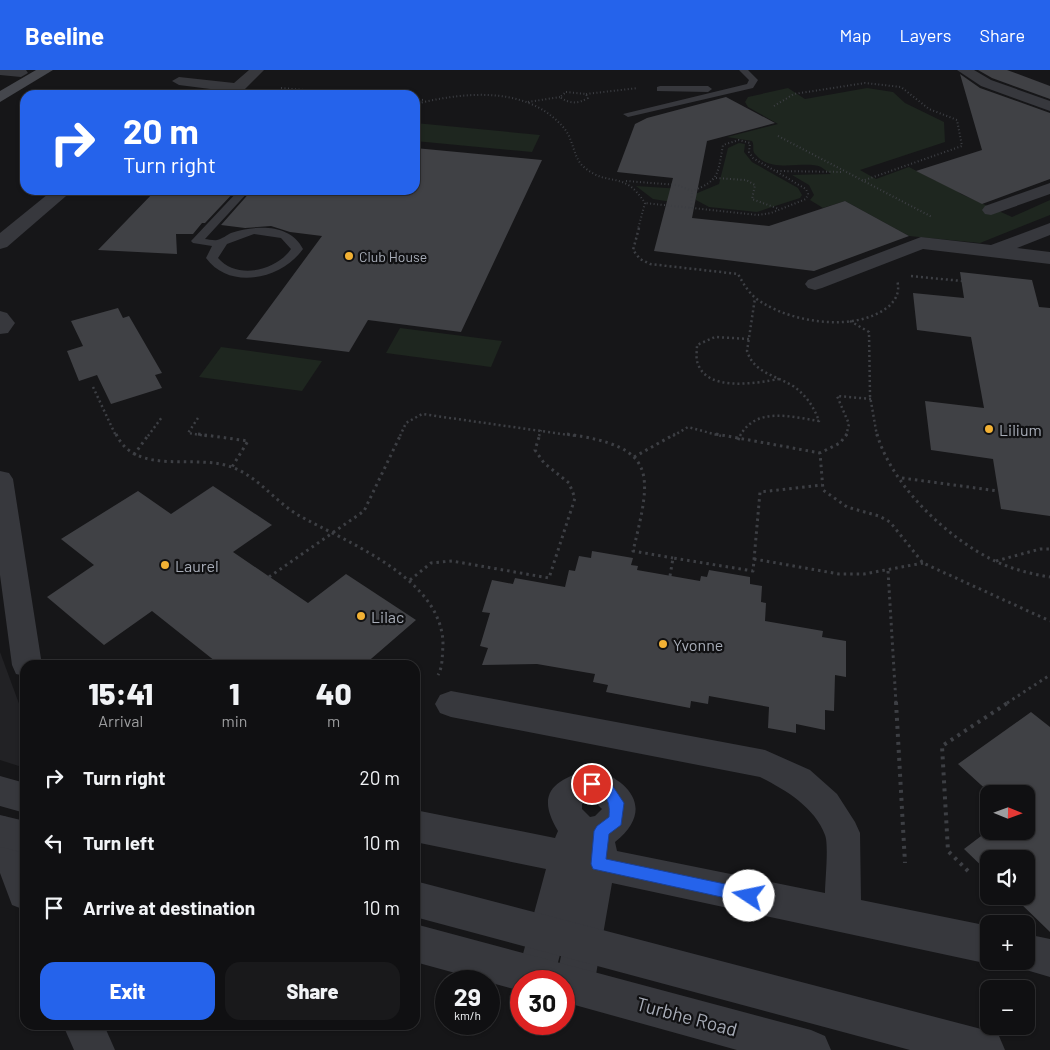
<!DOCTYPE html>
<meta charset="utf-8">
<style>
:root{--surface:#101012;--page:#19191b;--text:#f1f3f6;--muted:#9c9d9f;--line:#303032;--accent:#2563eb}
body{margin:0;font-family:Barlow,sans-serif;background:var(--page);color:var(--text);height:100vh;display:flex;flex-direction:column;font-size:19px;white-space:nowrap}
*{box-sizing:border-box;margin:0}
p{font-size:16px;color:var(--muted)}
.icon{flex:none;width:28px;height:28px;fill:none;stroke:currentColor;stroke-width:2;stroke-linecap:round;stroke-linejoin:round}
.map{position:relative;flex:1;overflow:hidden}
.sheet{position:absolute;left:20px;top:590px;width:400px;height:370px;display:flex;flex-direction:column;background:var(--surface);border-radius:15px;box-shadow:0 1px 4px #0004,0 0 0 1px var(--line)}
.sheet>*{flex:none}
.top-card{position:absolute;left:20px;top:20px;width:400px;height:105px;border-radius:15px;box-shadow:0 1px 4px #0004,0 0 0 1px var(--line);background:#2563eb;color:#fff;overflow:hidden}
.needle{width:32px;rotate:91deg}
.controls{position:absolute;left:980px;top:715px;display:grid;gap:10px}
.controls a{display:grid;place-items:center;width:55px;height:55px;border-radius:10px;background:var(--surface);box-shadow:0 1px 4px #0004,0 0 0 1px var(--line);font-size:25px}
.speed{position:absolute;left:435px;top:900px;display:flex;gap:10px;font-size:25px;font-weight:700;text-align:center}
.speed>*{display:grid;place-content:center;width:65px;height:65px;border-radius:50%;background:var(--surface);box-shadow:0 1px 4px #0004,0 0 0 1px var(--line);line-height:1}
.speed small{font-size:12px;font-weight:400}
.speed .limit{border:8px solid #d22;background:#fff;color:#111}
.pin{position:absolute;display:grid;place-items:center;width:42px;height:42px;color:#fff;margin:-21px;border:2px solid #fff;border-radius:50%;box-shadow:0 1px 5px #0007}
.me{position:absolute;width:55px;margin:-28px;rotate:281deg;stroke-linejoin:round;filter:drop-shadow(0 0 4px #0008)}
.turn{display:flex;align-items:center;gap:18px;height:105px;padding:0 20px;font-size:22px}
.turn .icon{width:65px;height:65px;stroke-width:2.5}
.turn b{display:block;font-size:35px;line-height:42px}
.eta{display:flex;justify-content:space-evenly;align-items:center;height:85px;text-align:center}
.eta b{font-size:30px;font-weight:800;line-height:35px}
.cta{display:flex;gap:10px;margin-top:auto;padding:10px 20px}
.cta a{flex:1;height:58px;border-radius:15px;background:var(--accent);color:#fff;font-size:20px;font-weight:800;line-height:58px;text-align:center}
.cta a+a{background:var(--page);color:var(--text)}
ul{padding:0;list-style:none}
li{display:flex;align-items:center;gap:15px;height:65px;padding:0 20px}
li div{flex:1}
li b{display:block;font-size:19px}
li em{font-style:normal}
header{display:flex;align-items:center;gap:30px;box-sizing:border-box;height:70px;padding:0 25px;background:var(--accent);color:#fff}
header strong{font-size:24px}
nav{display:flex;gap:28px;margin-inline-start:auto;font-size:18px}
.map>svg:first-child{display:block}
.built{fill:#222225}
.green{fill:#1e261f}
.building{fill:#404145}
.lines{fill:none;stroke-linecap:round;stroke-linejoin:round}
.path-far3{stroke:#3d3f44;stroke-width:2;stroke-dasharray:1 2.5;stroke-linecap:butt}
.path-far2{stroke:#3d3f44;stroke-width:2.5;stroke-dasharray:2 3;stroke-linecap:butt}
.path-far1{stroke:#3d3f44;stroke-width:3;stroke-dasharray:2.5 4;stroke-linecap:butt}
.path{stroke:#3d3f44;stroke-width:4;stroke-dasharray:3 5;stroke-linecap:butt}
.service{fill:#37383d;fill-rule:evenodd}
.minor{fill:#37383d;fill-rule:evenodd}
.tertiary{fill:#37383d;fill-rule:evenodd}
.secondary{fill:#45474d;fill-rule:evenodd}
.route{fill:#2563eb;stroke:#184099}
.poi-dot{fill:#f2b134;stroke:#111113;stroke-width:2}
.labels{text-anchor:middle;dominant-baseline:central;stroke-width:4.5;stroke-linejoin:round;paint-order:stroke}
.far-poi-label{font-size:14px;fill:#a8adb8;stroke:#111113;text-anchor:start}
.poi-label{font-size:16px;fill:#a8adb8;stroke:#111113;text-anchor:start}
.near-street-label{font-size:19px;fill:#a8adb8;stroke:#111113}
</style>
<header>
<strong>Beeline</strong>
<nav><a>Map</a><a>Layers</a><a>Share</a></nav>
</header>
<div class="map">
<svg width="1050" height="980" viewBox="0 0 1050 980">
<rect width="100%" height="100%" fill="#161618"/>
<polygon class="built" points="0,582 25,650 25,698 0,690"/>
<g class="green">
<path d="M788 18 805 29 867 18 893 22 905 33 944 52 945 72 860 100 876 109 909 97 936 111 942 109 961 124 1012 147 1050 130V145L980 173 909 166 845 131 823 138 810 130 814 125 809 115 792 105 831 104C828 102 824 99 821 97 804 90 772 104 756 85 751 81 755 76 752 71L727 67 778 54 748 37 745 32 748 27Z"/>
<polygon points="415,53 540,65 532,82 415,71"/>
<polygon points="739,73 745,74 744,82 752,92 798,118 802,125 800,128 757,142 709,137 696,130 695,124 719,114 728,78"/>
<polygon points="636,116 682,119 684,134 653,129"/>
<polygon points="400,258 502,271 491,297 386,283"/>
<polygon points="221,277 322,291 302,321 199,307"/>
</g>
<g class="building">
<polygon points="978,0 1007,0 1050,16 1050,29 992,8"/>
<polygon points="960,4 980,18 1050,43 1050,109 982,134 916,101 982,80"/>
<polygon points="726,27 775,53 707,71 692,148 769,156 845,131 909,166 814,201 654,181 673,108 617,102 635,54 647,48"/>
<polygon points="415,78 542,90 461,262 368,250 349,282 246,269 322,166 290,162 271,156 245,158 221,155 252,120 415,120"/>
<polygon points="156,120 236,120 205,153 202,153 193,164 176,164 177,184 98,180"/>
<polygon points="960,202 1032,210 1039,237 1050,238 1050,446 1001,439 993,389 931,380 925,331 984,338 971,267 917,260 913,223 964,228"/>
<polygon points="118,238 123,248 129,246 162,303 155,305 162,318 111,334 97,305 79,311 67,281 83,276 71,251"/>
<polygon points="213,416 272,455 233,482 308,533 346,504 416,550 364,595 220,595 152,541 104,575 47,527 94,495 61,469 138,421 171,444"/>
<polygon points="592,481 633,488 631,495 638,496 637,500 700,511 701,506 707,507 709,500 750,507 750,514 762,516 761,532 766,533 765,551 823,561 822,567 846,571 846,607 835,605 834,641 825,640 825,660 796,654 796,663 768,658 769,637 709,626 708,634 691,631 690,638 606,622 608,615 593,612 595,604 537,594 482,595 488,578 480,576 490,543 482,542 492,510 513,514 515,508 565,517 569,500 575,501 579,486 591,488"/>
<polygon points="1031,642 1050,657 1050,862 1013,826 1026,826 1026,789 989,789 989,803 964,779 989,760 1026,761 1026,724 991,724 958,694"/>
</g>
<g class="lines">
<g class="path-far3">
<polyline points="281,18 362,25"/>
<path d="M566 22 586 24 588 28C578 34 569 34 560 27Z"/>
<polyline points="586,24 638,18"/>
<polyline points="415,29 424,30"/>
<polyline points="528,32 560,27"/>
<path d="M415 34C465 22 527 15 564 58 574 70 573 89 585 98 610 118 623 99 645 133L638 159"/>
<polyline points="774,36 794,24 865,13 901,17 929,39 957,50 962,76 862,111"/>
<polyline points="778,66 932,147"/>
<polyline points="777,101 843,102"/>
<polyline points="716,108 746,110 755,115 752,129 779,139"/>
<path d="M626 111 677 115 692 121C720 111 718 102 723 75L739 70 750 73 749 82 753 88 806 119 808 124 806 129 771 143 758 145 645 133"/>
<polyline points="691,138 692,121"/>
</g>
<g class="path-far2">
<path d="M639 158 633 180 640 189 650 194 738 204C744 215 751 227 763 233 795 253 856 262 888 237 897 229 900 221 897 210"/>
<polyline points="911,206 962,211"/>
<polyline points="850,251 869,262 870,326 877,366"/>
<path d="M749 269 715 267 697 275C697 280 696 286 697 291 705 323 756 313 779 309"/>
<polyline points="93,317 116,366"/>
<polyline points="198,348 188,363 207,366"/>
<polyline points="148,366 162,347"/>
<polyline points="400,366 406,353 422,344 576,366"/>
<polyline points="539,366 541,360"/>
<polyline points="673,366 688,357 721,366"/>
<path d="M740 366C756 336 792 347 819 351 814 337 806 325 793 316 775 305 754 303 747 281L755 228"/>
<polyline points="846,366 849,354 837,326 872,329"/>
</g>
<g class="path-far1">
<path d="M116 364C137 408 197 382 234 398 259 408 275 431 298 445 348 473 444 509 443 576 442 586 443 596 438 605"/>
<polyline points="198,364 248,371 232,397"/>
<path d="M567 364C658 377 652 403 633 481L673 488"/>
<polyline points="716,364 820,383"/>
<polyline points="847,364 840,373 820,383 823,420 847,437 879,446 890,452 923,493 1050,551"/>
<path d="M877 364C892 416 947 468 995 491 1012 499 1031 504 1050 507"/>
<polyline points="738,370 741,364"/>
<polyline points="134,385 149,364"/>
<polyline points="634,387 675,364"/>
<polyline points="902,408 998,421"/>
<polyline points="754,489 839,504 864,504 923,493"/>
<polyline points="996,491 1040,479 1050,479"/>
<polyline points="888,501 896,633"/>
<polyline points="670,506 673,488 753,501 760,422 822,415"/>
<polyline points="269,507 364,441 401,364"/>
<polyline points="410,510 431,493 452,491 549,508 575,428 569,413 544,393 535,380 540,364"/>
<polyline points="1007,633 1050,605"/>
</g>
<g class="path">
<polyline points="896,632 905,793"/>
<polyline points="968,801 948,781 942,676 1009,632"/>
</g>
<g class="service">
<polygon points="739,0 748,0 758,10 753,18 628,47 623,44 747,14 749,10"/>
<polygon points="660,16 708,16 712,19 708,22 657,21 657,17"/>
<path d="M239 120H250L205 169C208 169 214 171 217 170 222 169 227 165 231 163 255 155 290 153 303 179 282 209 230 221 206 188L212 176 193 173 191 171ZM254 164 281 168 291 179C276 201 237 210 218 188L227 174Z"/>
</g>
<g class="minor">
<polygon points="0,0 26,0 28,3 21,7 0,5"/>
<polygon points="249,0 264,0 239,25 223,25 226,21 179,15 172,11 179,7 234,13"/>
<polygon points="957,0 974,0 991,10 1050,31 1050,41 981,16"/>
<polygon points="1050,113 1050,124 991,145 985,144 982,140 985,136"/>
<polygon points="53,120 73,120 7,177 0,179 0,163"/>
<polygon points="1050,153 1050,165 1017,178 1050,182 1050,194 923,179 822,218 815,220 808,218 805,214 808,210 921,167 991,175"/>
<polygon points="0,241 7,243 15,253 8,263 0,264"/>
<polygon points="0,401 9,403 13,409 42,595 25,595 25,606 16,604 12,595 0,505"/>
<path d="M451 621 765 680 810 700 837 724 855 752 860 763 861 830 989 856V891H995L989 894 612 813 594 916 589 930 575 935 564 931V911H556L565 866 553 911H521V917L517 906 546 799 415 772V740L555 768 558 761C534 721 556 710 592 698 631 711 655 740 615 772L617 781 825 823C825 811 829 775 825 765 815 737 784 719 760 707L451 647 440 643 435 634 440 625ZM591 728 602 739 595 746 590 747 582 739V734Z"/>
<polygon points="4,746 16,751 25,772 25,840 12,835 0,803 0,748"/>
<polygon points="1026,864 1050,869 1050,907 1013,896 1010,891 1026,891"/>
<polygon points="63,955 104,955 115,980 74,980"/>
</g>
<g class="tertiary">
<polygon points="0,706 25,713 25,743 0,736"/>
<polygon points="0,745 25,751 25,783 0,777"/>
<polygon points="415,811 985,960 999,966 1005,980 910,980 415,847"/>
<polygon points="415,854 811,960 825,966 831,980 737,980 564,932 564,911 521,911 521,921 415,892"/>
</g>
<polygon class="secondary" points="36,0 53,0 0,32 0,21"/>
</g>
<path class="route" d="M592 707 612 715 624 733 621 755 609 764 606 789 749 819 754 821 756 826 754 831 749 833 593 799 591 794 594 761 597 756 609 747C611 727 604 724 587 718L585 714 587 709Z"/>
<g class="poi-dot">
<circle cx="349" cy="186" r="5"/>
<circle cx="989" cy="359" r="5"/>
<circle cx="165" cy="495" r="5"/>
<circle cx="361" cy="546" r="5"/>
<circle cx="663" cy="574" r="5"/>
</g>
<g class="labels">
<g class="far-poi-label">
<text x="359" y="186">Club House</text>
</g>
<g class="poi-label">
<text x="999" y="359">Lilium</text>
<text x="175" y="495">Laurel</text>
<text x="371" y="546">Lilac</text>
<text x="673" y="574">Yvonne</text>
</g>
<g class="near-street-label">
<text transform="translate(687 946) rotate(15)">Turbhe Road</text>
</g>
</g>
</svg>
<div class="controls">
<a><svg class="needle" viewBox="-14 -14 28 28"><path d="M0-13l5 13h-10z" fill="#e53935"/><path d="M0 13l5-13h-10z" fill="#9c9d9f"/></svg></a>
<a><svg class="icon" aria-label="sound" viewBox="0 0 24 24"><path d="M4 9h4l5-4v14l-5-4H4zM17 9q2 3 0 6"/></svg></a>
<a>+</a>
<a>−</a>
</div>
<div class="speed"><div>29<small>km/h</small></div><div class="limit">30</div></div>
<div class="pin" style="left:592px;top:714px;background:#d93025"><svg class="icon" aria-label="arrive" viewBox="0 0 24 24"><path d="M6 21V4h12l-3 4 3 4H6"/></svg></div>
<svg class="me" style="left:749px;top:826px" viewBox="-20 -20 40 40"><circle r="19" fill="#fff"/><path d="M0-13L10 11 0 6-10 11z" fill="#2563eb"/></svg>
<div class="top-card">
<div class="turn"><svg class="icon" aria-label="right" viewBox="0 0 24 24"><path d="M7 20v-9h11M14 6l5 5-5 5"/></svg><div><b>20 m</b>Turn right</div></div>
</div>
<section class="sheet">
<div class="eta">
<div><b>15:41</b><p>Arrival</p></div>
<div><b>1</b><p>min</p></div>
<div><b>40</b><p>m</p></div>
</div>
<ul>
<li><svg class="icon" aria-label="right" viewBox="0 0 24 24"><path d="M7 20v-9h11M14 6l5 5-5 5"/></svg><div><b>Turn right</b></div><em>20 m</em></li>
<li><svg class="icon" aria-label="left" viewBox="0 0 24 24"><path d="M17 20v-9H6M10 6l-5 5 5 5"/></svg><div><b>Turn left</b></div><em>10 m</em></li>
<li><svg class="icon" aria-label="arrive" viewBox="0 0 24 24"><path d="M6 21V4h12l-3 4 3 4H6"/></svg><div><b>Arrive at destination</b></div><em>10 m</em></li>
</ul>
<div class="cta"><a>Exit</a><a>Share</a></div>
</section>
</div>
